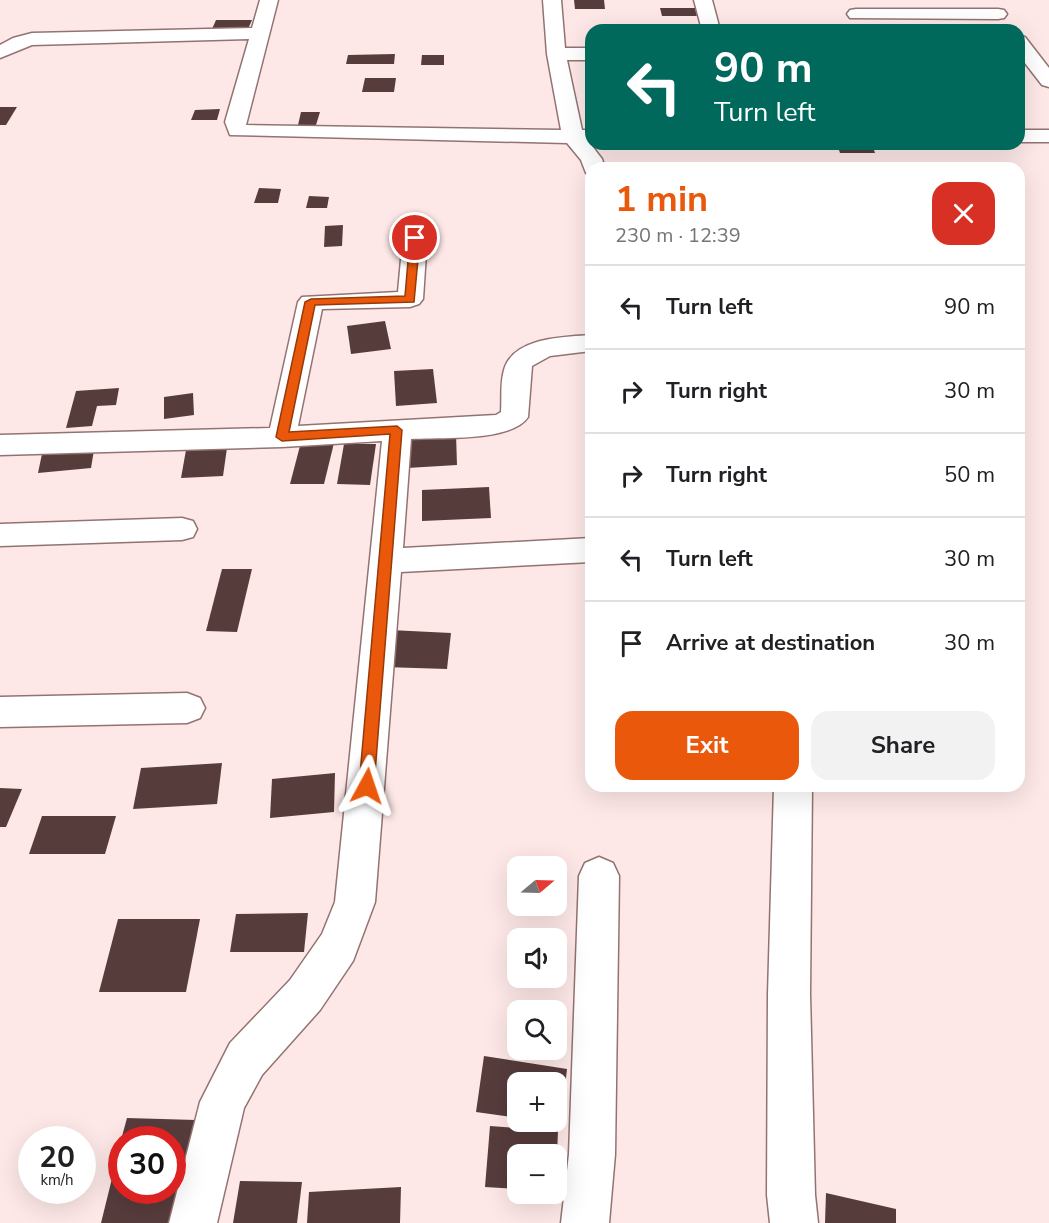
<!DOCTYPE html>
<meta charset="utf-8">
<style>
:root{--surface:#fff;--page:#f2f2f2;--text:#202124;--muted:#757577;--line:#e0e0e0;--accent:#ea580c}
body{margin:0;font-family:"Nunito Sans",sans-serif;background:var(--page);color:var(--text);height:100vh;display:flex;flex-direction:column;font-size:22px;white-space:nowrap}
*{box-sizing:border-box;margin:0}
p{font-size:20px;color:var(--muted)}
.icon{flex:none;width:33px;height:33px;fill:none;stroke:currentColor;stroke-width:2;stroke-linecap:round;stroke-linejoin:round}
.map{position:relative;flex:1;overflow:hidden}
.drawer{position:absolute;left:585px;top:162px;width:440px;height:630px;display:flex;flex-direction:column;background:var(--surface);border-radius:18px;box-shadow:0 6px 24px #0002}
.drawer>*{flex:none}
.top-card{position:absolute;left:585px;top:24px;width:440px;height:126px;border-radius:18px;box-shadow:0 6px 24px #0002;background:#00695c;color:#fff;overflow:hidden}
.needle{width:39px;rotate:71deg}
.buttons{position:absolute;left:507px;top:856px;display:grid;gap:12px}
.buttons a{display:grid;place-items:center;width:60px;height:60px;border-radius:12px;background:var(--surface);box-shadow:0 6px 24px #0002;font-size:30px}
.speed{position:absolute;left:18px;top:1126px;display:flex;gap:12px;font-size:30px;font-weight:700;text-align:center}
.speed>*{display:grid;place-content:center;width:78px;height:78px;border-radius:50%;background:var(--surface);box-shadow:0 6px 24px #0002;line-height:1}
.speed small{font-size:15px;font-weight:400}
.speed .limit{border:9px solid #d22;background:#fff;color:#111}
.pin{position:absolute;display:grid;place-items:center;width:51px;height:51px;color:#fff;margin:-26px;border:3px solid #fff;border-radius:50%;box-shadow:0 2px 6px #0007}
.me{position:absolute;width:66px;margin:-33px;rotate:5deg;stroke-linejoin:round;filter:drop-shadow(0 0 4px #0008)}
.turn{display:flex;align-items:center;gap:21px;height:126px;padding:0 30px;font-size:27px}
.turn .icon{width:78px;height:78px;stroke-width:2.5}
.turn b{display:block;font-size:42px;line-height:51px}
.round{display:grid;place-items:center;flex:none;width:63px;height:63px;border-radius:18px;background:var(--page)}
.summary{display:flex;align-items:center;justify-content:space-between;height:102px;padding:0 30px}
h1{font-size:36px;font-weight:700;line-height:45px;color:var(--accent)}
.button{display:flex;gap:12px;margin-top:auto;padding:12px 30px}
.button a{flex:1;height:69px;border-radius:18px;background:var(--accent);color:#fff;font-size:24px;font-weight:700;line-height:69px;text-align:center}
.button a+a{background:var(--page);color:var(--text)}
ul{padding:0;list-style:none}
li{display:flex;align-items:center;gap:18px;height:84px;padding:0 30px;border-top:2px solid var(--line)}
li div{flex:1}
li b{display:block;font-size:22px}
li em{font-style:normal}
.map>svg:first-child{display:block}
.building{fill:#573c3c}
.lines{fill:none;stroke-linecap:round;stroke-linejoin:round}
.minor-casing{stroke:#927372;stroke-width:3}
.minor{fill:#fff;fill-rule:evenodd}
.route{fill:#ea580c;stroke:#983908;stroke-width:1.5}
</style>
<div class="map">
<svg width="1049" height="1223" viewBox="0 0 1049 1223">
<rect width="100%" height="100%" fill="#fde8e7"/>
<g class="building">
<polygon points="574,0 604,0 605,9 575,9"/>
<polygon points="660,8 695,8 697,16 662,16"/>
<polygon points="216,20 252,20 248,29 212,29"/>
<polygon points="395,54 394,64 346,64 348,55"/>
<polygon points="422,55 444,55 444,65 421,65"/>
<polygon points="365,78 396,78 394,92 362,92"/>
<polygon points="0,107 17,107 6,125 0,125"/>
<polygon points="220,109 217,120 191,120 195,110"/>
<polygon points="301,112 320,112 316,125 298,125"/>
<polygon points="837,144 872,144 875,153 840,153"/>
<polygon points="259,188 281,189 278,203 254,203"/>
<polygon points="309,196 329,197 327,208 306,208"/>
<polygon points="343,225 342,246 324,247 325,226"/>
<polygon points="385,321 391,349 351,354 347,326"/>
<polygon points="433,369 437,403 396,406 394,371"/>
<polygon points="119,388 116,405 97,406 92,426 66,428 76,391"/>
<polygon points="193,393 194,415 164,419 164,397"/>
<polygon points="456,434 457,465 407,468 407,436"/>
<polygon points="301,442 334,443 324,484 290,484"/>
<polygon points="95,444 91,468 38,473 43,449"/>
<polygon points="344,444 376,444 370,485 337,484"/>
<polygon points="227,448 223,476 181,478 186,450"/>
<polygon points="489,487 491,518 422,521 422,490"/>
<polygon points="222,569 252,569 237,632 206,631"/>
<polygon points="390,630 451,633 447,669 384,667"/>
<polygon points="222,763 217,804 133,809 141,768"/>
<polygon points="335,773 334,812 270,818 272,779"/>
<polygon points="0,788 22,789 6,827 0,827"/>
<polygon points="42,816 116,816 105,854 29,854"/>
<polygon points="308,913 304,952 230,952 236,914"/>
<polygon points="118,919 200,919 186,992 99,992"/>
<polygon points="484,1056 567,1069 561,1124 556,1123 556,1083 518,1083 518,1118 476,1112"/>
<polygon points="127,1118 196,1120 175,1223 101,1223 121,1142 122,1191 172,1191 172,1140 121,1140"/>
<polygon points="490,1126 558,1131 557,1155 518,1155 518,1189 485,1187"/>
<polygon points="240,1181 302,1182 297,1223 233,1223"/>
<polygon points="401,1187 400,1223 307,1223 309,1192"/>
<polygon points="826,1193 896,1209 896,1223 825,1223"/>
</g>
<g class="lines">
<defs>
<g id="minor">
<polygon points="260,0 278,0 246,125 561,130 547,54 543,0 561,0 565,48 591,48 591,60 567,60 582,130 591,130 591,142 589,142 602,159 605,168 591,168 591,174 586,173 581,160 567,143 230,135 225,122 249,39 32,45 0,58 0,45 13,38 32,33 252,28"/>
<polygon points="694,0 712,0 720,30 702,30"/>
<polygon points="856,9 998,9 1004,10 1007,14 1004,18 998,19 850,18 847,14 850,10"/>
<polygon points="1018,36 1025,37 1049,68 1049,87 1042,85 1018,54"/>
<rect x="1018" y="130" width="31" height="12"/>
<path d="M415 231 423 233 427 238 423 299 419 304 410 307 322 309 298 426 496 415 501 412C502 398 500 383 504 370 513 337 564 337 591 335V351L550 356 532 366 528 417C512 442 439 437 411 439L403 548 591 538V562L401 572 375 902 353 961 320 1010 262 1075 244 1108 217 1223H169L200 1102 230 1043 290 980 322 934 335 902 382 441 282 447 0 455V435L270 428 298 302 302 297 398 292 403 238 407 233Z"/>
<polygon points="182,518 193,521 197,529 193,537 182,540 0,546 0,524"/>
<polygon points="187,693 200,698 205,708 200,718 187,723 0,727 0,697"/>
<polygon points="774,786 812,786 810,994 815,1195 818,1223 770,1223 767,1195 768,994"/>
<polygon points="599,857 613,863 619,876 615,1154 609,1223 561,1223 569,1154 579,876 585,863"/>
</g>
</defs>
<use href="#minor" class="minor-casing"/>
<use href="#minor" class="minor"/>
</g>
<polygon class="route" points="415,235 420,238 414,302 315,305 289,432 397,426 402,430 374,786 372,791 367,793 361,791 359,786 390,434 282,441 276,437 305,302 311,299 405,296 410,238"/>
</svg>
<div class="buttons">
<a><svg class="needle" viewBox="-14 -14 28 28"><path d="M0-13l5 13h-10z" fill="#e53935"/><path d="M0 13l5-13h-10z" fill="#757577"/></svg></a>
<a><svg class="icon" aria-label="sound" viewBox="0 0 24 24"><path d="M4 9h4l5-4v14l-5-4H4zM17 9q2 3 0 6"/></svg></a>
<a><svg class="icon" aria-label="search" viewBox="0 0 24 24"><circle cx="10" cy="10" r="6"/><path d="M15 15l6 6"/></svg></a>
<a>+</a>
<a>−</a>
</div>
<div class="speed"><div>20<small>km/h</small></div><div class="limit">30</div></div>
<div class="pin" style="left:415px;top:238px;background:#d93025"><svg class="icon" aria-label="arrive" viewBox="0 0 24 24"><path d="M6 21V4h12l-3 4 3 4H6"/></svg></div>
<svg class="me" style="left:367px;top:786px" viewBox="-20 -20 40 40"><path d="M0-17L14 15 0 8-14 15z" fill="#ea580c" stroke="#fff" stroke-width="4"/></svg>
<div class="top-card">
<div class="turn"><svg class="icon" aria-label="left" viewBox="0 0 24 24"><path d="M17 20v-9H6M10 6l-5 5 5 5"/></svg><div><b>90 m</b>Turn left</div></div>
</div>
<section class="drawer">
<div class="summary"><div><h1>1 min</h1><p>230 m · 12:39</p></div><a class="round" style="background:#d93025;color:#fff"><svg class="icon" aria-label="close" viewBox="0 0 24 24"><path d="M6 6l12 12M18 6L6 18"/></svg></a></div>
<ul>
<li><svg class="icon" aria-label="left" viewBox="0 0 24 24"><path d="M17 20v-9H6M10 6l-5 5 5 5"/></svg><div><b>Turn left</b></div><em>90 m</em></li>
<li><svg class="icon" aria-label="right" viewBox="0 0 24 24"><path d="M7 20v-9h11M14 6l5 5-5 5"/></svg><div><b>Turn right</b></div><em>30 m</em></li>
<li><svg class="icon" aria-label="right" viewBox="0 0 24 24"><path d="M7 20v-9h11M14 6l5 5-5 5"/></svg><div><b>Turn right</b></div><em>50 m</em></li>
<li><svg class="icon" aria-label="left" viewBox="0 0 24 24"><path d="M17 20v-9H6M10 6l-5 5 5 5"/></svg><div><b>Turn left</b></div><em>30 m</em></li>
<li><svg class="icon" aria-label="arrive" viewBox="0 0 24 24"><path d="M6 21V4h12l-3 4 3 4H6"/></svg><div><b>Arrive at destination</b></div><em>30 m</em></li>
</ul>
<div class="button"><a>Exit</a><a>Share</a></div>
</section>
</div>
